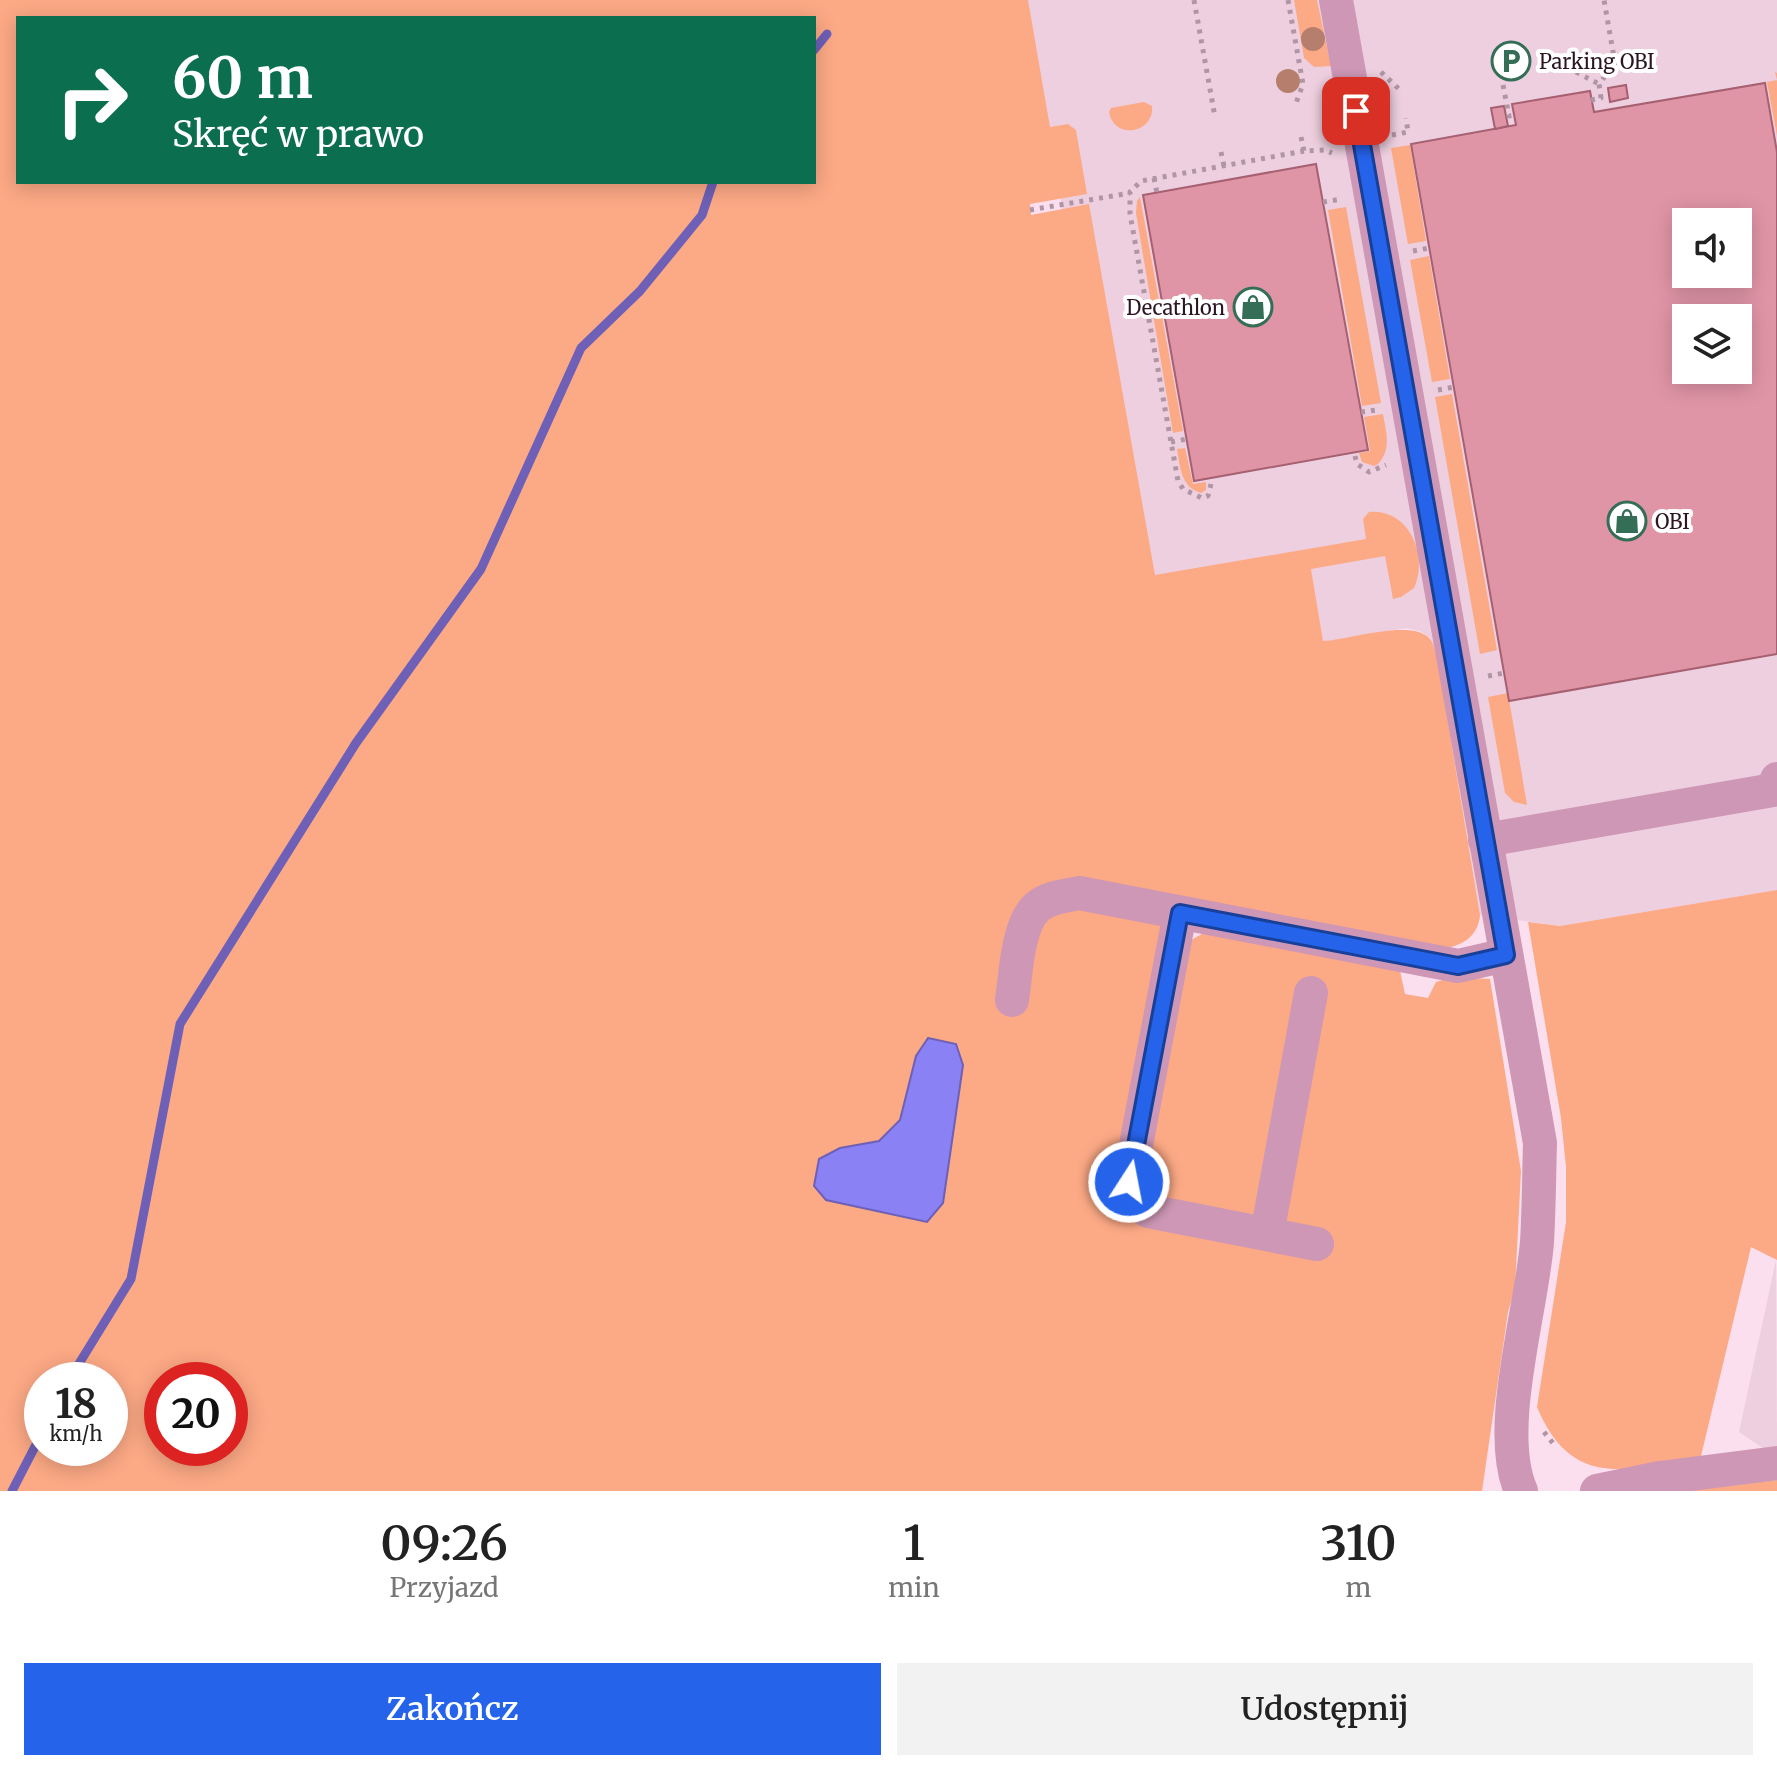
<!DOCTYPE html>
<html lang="pl">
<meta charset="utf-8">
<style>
:root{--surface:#fff;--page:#f2f2f2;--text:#222;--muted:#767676;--accent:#2563eb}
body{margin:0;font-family:Merriweather,serif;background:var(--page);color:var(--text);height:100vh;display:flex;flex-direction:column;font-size:30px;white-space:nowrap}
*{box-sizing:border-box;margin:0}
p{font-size:26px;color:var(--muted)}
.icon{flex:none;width:44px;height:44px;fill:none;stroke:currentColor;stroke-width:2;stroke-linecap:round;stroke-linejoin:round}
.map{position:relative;height:1491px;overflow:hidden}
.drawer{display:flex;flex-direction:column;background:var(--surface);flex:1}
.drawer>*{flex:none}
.guide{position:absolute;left:16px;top:16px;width:800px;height:168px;border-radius:0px;box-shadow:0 4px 20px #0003;background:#0b6e4f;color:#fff;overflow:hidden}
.controls{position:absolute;left:1672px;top:208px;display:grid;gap:16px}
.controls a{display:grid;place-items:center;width:80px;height:80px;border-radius:0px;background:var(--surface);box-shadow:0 4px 20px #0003;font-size:40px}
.speed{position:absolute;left:24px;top:1362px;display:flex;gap:16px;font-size:40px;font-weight:700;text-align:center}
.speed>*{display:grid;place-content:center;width:104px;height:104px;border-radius:50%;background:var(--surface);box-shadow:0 4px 20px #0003;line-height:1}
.speed small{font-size:20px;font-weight:400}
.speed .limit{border:12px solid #d22;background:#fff;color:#111}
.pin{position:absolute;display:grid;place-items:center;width:68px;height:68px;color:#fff;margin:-34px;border-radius:16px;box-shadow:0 4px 12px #0006}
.me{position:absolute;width:88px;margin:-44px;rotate:11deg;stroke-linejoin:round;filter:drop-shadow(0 0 6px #0008)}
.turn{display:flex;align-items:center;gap:28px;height:168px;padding:0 24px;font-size:36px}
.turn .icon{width:104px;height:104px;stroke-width:2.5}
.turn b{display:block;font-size:56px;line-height:68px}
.eta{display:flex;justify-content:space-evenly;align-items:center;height:136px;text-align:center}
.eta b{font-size:48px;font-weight:600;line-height:56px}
.primary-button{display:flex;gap:16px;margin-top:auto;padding:16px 24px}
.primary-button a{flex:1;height:92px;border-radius:0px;background:var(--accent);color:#fff;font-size:32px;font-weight:600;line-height:92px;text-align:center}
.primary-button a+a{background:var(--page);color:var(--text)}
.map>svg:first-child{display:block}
.built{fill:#eecfdf;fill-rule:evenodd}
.green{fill:#fca985;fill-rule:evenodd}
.water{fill:#8a81f5;stroke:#6e60b6;stroke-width:2}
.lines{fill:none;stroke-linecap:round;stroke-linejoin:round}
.stream{stroke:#6e60b6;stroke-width:9}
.building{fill:#e095a6;stroke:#a56071;stroke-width:2;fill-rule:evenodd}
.path{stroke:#b096a4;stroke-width:5;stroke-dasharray:4 6;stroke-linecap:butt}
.minor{stroke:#cd97b5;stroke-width:34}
.tree{fill:#b67f6d}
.route-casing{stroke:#184099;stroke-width:20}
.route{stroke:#2563eb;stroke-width:14}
.labels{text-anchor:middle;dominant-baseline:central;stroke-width:8;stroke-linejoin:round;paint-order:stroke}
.poi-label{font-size:20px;fill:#2c1422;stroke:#fff;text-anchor:start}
</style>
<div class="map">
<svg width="1777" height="1491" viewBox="0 0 1777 1491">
<rect width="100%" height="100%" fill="#fbdfee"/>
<g class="built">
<path d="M1027 0H1777V890L1560 926 1480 915 1437 657 1430 638 1422 632 1407 628 1323 642 1311 570 1128 600ZM1686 222H1738V274H1686ZM1686 318H1738V370H1686Z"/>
<polygon points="1776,1260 1777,1450 1767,1451 1739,1432"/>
</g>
<g class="green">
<path d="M0 0H1028L1050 127 1068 124 1076 130 1087 194 1030 204 1031 215 1089 204 1155 575 1366 539 1363 519 1369 512C1409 508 1429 556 1414 588L1401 597 1393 599 1385 556 1311 569 1323 641C1348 640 1413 618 1430 639 1434 644 1435 651 1437 657L1480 915C1478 937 1462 946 1441 949L1045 888 1031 939 1052 912 1085 904 1128 908 1191 940 1213 928 1399 966 1405 994 1428 998 1436 982 1454 977 1490 979 1521 1171 1515 1288 1508 1312 1482 1491H0ZM18 18H814V182H18ZM42 1380H110V1448H42ZM162 1380H230V1448H162Z"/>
<polygon points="1294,0 1317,0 1331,66 1314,67 1304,58"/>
<polygon points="1775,72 1777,73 1777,136 1767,82 1777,80"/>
<path d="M1144 102 1152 106C1155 133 1114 141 1109 112L1111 108Z"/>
<polygon points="1410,145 1426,241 1408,244 1391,148"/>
<polygon points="1140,197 1183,431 1173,433 1136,213 1137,201"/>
<polygon points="1346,207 1381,403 1362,406 1328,210"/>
<polygon points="1429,256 1450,379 1432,382 1410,260"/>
<polygon points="1452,394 1497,650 1480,654 1435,397"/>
<path d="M1383 414C1386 432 1392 449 1378 464L1374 466 1362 462 1359 453 1370 451 1364 417Z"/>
<path d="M1185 448 1193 484 1206 482V490L1201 493C1181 488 1180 466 1177 449Z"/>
<polygon points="1508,693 1527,805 1514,802 1505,793 1488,697"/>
<path d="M1777 890V1260L1751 1247 1701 1456C1629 1470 1572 1491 1537 1407L1566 1222V1167L1561 1118 1528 922 1560 926Z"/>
<polygon points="1777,1480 1777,1491 1688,1491"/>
</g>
<polygon class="water" points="928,1038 956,1044 963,1065 943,1203 927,1222 826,1200 814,1186 819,1159 840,1148 879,1141 900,1120 916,1056"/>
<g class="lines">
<g class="stream">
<polyline points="814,50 827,34"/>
<polyline points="69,1380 131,1279 180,1024 356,743 481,569 581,348 640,291 702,215 713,182"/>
<polyline points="12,1491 42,1433"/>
</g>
</g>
<g class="building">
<path d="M1765 83 1777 152V654L1509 701 1411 144 1516 125 1512 104 1590 91 1594 112ZM1686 222H1738V274H1686ZM1686 318H1738V370H1686Z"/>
<polygon points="1626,85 1628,98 1610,102 1608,88"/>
<polygon points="1504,106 1508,126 1495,129 1491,108"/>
<polygon points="1316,164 1368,450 1194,481 1143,195"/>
</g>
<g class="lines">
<g class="path">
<polyline points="1194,0 1215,117"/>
<polyline points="1288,0 1303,84 1296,103"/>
<polyline points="1381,72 1400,90"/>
<polyline points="1576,72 1599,84"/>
<polyline points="1503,85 1509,116 1515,115"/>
<polyline points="1591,100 1601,98 1599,84 1615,63 1604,0"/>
<polyline points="1392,135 1408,132 1406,118"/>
<polyline points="1301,137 1304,151 1325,150 1332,153"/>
<polyline points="1221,152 1224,166"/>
<polyline points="1154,178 1157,193"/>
<polyline points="1323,202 1342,199"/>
<polyline points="1030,210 1130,193"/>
<polyline points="1413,251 1429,248"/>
<polyline points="1438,390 1454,387"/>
<polyline points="1361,412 1377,410"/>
<polyline points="1171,442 1187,439"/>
<polyline points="1355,456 1357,464 1369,472 1386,465"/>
<polyline points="1211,484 1208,496 1202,498 1183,489 1178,481 1130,214 1130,192 1141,181 1304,151"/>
<polyline points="1488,676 1504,673"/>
<polyline points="1544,1432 1556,1447"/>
</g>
<g class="minor">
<path d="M1336 0 1540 1143C1539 1176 1539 1209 1537 1242 1532 1310 1494 1430 1521 1491"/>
<polyline points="1485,840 1773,790 1777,779"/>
<polyline points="1180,913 1129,1182 1148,1211 1317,1244"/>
<path d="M1012 1000C1016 975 1017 925 1037 907 1048 897 1065 896 1079 893L1458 966 1506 955"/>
<polyline points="1267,1234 1311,993"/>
<polyline points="1597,1491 1660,1478 1777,1463"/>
</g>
</g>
<g class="tree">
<circle cx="1313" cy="39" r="12"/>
<circle cx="1288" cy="81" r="12"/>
</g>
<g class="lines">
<defs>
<polyline id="route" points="1129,1182 1180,913 1458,966 1506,955 1356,111"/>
</defs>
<use href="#route" class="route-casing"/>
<use href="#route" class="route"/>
</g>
<defs>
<symbol id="parking-ring" viewBox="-11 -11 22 22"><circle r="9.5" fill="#fff" stroke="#356e57" stroke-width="1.5"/><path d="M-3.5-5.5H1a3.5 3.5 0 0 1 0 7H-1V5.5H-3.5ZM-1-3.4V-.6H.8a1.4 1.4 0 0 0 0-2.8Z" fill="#356e57"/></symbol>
<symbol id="shop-ring" viewBox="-11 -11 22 22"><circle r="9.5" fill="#fff" stroke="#356e57" stroke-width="1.5"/><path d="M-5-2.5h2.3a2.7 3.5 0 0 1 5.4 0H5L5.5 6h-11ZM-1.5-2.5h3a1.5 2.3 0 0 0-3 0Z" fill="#356e57"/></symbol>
</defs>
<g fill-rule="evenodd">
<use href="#parking-ring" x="1489" y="39" width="44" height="44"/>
<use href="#shop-ring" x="1231" y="285" width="44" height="44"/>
<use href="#shop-ring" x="1605" y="499" width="44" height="44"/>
</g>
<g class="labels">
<g class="poi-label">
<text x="1539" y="61">Parking OBI</text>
<text x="1225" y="307" text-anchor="end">Decathlon</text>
<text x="1655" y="521">OBI</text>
</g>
</g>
</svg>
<div class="controls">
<a><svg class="icon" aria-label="sound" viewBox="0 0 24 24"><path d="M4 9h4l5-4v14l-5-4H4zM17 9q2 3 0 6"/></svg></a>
<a><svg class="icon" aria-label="layers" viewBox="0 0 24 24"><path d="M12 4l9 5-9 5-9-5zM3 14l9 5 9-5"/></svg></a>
</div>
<div class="speed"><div>18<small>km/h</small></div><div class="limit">20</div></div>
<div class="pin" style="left:1356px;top:111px;background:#d93025"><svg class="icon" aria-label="arrive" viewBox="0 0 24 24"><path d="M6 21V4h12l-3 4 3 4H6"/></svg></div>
<svg class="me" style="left:1129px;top:1182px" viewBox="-20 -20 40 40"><circle r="17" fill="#2563eb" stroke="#fff" stroke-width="3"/><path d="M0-11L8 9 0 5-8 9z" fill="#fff"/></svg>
<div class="guide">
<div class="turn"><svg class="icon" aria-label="right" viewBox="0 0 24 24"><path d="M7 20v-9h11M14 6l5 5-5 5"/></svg><div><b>60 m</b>Skręć w prawo</div></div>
</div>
</div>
<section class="drawer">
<div class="eta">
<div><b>09:26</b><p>Przyjazd</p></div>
<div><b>1</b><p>min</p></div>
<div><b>310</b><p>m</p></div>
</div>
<div class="primary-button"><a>Zakończ</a><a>Udostępnij</a></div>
</section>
